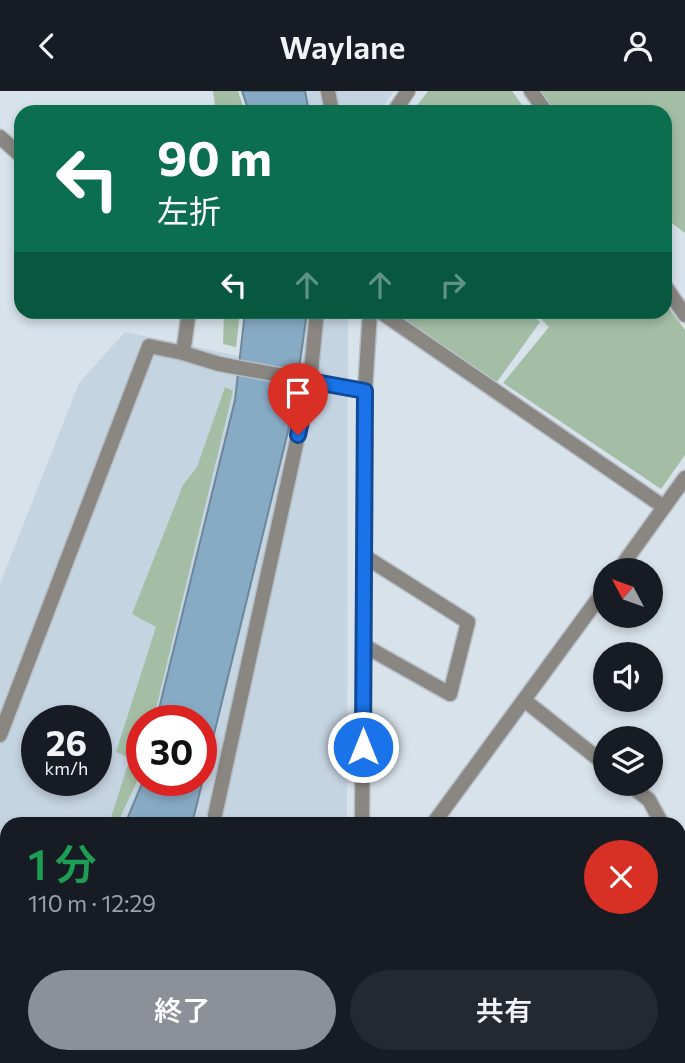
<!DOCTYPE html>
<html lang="ja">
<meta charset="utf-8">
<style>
:root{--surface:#171b24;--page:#242831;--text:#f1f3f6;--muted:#9ea1a6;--accent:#8c9099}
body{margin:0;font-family:Commissioner,"Noto Sans JP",sans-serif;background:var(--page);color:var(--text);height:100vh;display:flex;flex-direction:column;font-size:26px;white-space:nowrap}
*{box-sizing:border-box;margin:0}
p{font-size:23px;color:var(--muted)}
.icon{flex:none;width:38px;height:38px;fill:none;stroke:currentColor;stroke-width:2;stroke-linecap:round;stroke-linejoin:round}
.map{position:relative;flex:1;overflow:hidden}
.panel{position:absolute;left:0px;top:726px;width:686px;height:247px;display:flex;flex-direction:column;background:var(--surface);border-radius:21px 21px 0 0;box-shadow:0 4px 10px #0003}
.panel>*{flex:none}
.hud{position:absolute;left:14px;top:14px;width:658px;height:214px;border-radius:21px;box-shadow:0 4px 10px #0003;background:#0b6e4f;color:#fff;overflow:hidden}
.needle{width:46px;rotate:311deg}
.controls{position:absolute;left:593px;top:467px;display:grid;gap:14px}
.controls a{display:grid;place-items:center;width:70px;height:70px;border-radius:50%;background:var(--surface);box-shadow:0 4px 10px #0003;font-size:35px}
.speed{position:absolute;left:21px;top:614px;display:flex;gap:14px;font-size:35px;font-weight:700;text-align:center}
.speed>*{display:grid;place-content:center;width:91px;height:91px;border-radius:50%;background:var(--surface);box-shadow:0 4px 10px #0003;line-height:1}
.speed small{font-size:18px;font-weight:400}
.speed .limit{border:10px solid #d22;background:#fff;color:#111}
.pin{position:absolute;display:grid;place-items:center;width:60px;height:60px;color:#fff;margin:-72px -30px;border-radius:50% 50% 50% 0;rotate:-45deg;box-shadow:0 0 7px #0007}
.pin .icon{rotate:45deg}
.me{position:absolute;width:77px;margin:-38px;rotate:0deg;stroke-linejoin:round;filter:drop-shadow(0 0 5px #0008)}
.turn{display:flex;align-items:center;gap:24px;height:147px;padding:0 28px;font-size:32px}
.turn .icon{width:91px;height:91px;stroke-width:2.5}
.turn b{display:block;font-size:49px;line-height:60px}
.lanes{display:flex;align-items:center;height:66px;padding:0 28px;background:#0003;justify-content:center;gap:35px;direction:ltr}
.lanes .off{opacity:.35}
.round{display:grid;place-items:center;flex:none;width:74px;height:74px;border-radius:37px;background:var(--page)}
.overview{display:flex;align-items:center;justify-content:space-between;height:119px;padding:0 28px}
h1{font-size:42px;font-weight:600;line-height:52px;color:#1e9e55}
.primary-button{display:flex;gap:14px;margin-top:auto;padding:14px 28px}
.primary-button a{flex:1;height:80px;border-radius:42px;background:var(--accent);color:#fff;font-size:28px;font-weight:600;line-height:80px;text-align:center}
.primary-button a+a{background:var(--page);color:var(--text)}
header{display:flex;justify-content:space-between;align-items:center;height:91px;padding:0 28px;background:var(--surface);font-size:32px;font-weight:600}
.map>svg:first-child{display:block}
.built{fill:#c5d4e1;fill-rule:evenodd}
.green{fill:#a4bea6}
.water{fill:#88abc5;stroke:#6d879a;stroke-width:2}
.pier{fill:#d8e2ea}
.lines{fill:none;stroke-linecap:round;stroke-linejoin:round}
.service-casing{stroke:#b6bfc6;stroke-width:17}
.minor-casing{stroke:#b6bfc6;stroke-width:17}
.tertiary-casing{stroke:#b6bfc6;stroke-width:17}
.service{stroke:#8a8783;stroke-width:14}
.minor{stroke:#8a8783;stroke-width:14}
.tertiary{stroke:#8a8783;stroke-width:14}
.route-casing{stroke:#114b97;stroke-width:18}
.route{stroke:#1a73e8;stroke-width:12}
</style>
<header><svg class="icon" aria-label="back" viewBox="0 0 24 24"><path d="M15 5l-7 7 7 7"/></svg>Waylane<svg class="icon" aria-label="person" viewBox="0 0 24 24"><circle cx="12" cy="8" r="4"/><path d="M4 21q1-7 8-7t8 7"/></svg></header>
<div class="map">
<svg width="685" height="972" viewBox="0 0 685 972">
<rect width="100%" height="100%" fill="#d8e2ea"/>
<g class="built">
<polygon points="305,0 394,0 379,21 309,21"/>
<path d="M307 221H348L347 733H7V887L0 879V493L79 292 125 241 297 277ZM37 630H96V690H37ZM142 630H201V690H142Z"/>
<polygon points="75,966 347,966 347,972 74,972"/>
</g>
<g class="green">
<polygon points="213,0 238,0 245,21 216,21"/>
<polygon points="428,0 512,0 527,21 412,21"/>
<polygon points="531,0 685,0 685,142 665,127 665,21 546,21"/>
<polygon points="665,212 685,239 685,364 661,398 503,292 549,236 534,221 665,220"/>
<polygon points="224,221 240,221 236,256 223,253"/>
<polygon points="394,221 529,221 540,231 497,291"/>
<polygon points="225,296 233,300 153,630 142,630 140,684 117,733 109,733 130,667 116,661 156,536 132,523 183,394 197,376"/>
</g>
<g class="water">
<polygon points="242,0 305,0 309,21 249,21"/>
<polygon points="245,221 307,221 293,320 192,733 125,733 143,690 201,690 201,630 156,630 235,309"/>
</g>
<polygon class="pier" points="7,891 7,966 68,966 66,972 0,972 0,896"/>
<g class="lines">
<defs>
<g id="service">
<polyline points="328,0 332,21"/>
<polyline points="0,46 21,65"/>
<polyline points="379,220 664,416"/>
<polyline points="183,262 219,273 365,300"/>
<polyline points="618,480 685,387"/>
<polyline points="524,609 606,674"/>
<polyline points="0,644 149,255 183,262 189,220"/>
<polyline points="629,693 649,709 662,733"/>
<polyline points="215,724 310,290 317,220"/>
<polyline points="433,733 606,497"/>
<polyline points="679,762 685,766"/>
<polyline points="636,966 645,972"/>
</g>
<g id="minor">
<polyline points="531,0 546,21"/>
<polyline points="394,21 408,0"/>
<polyline points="665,195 685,224"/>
<polyline points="363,554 450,603 468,531 364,465"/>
<polyline points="362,733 365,300 370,220"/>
<polyline points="361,972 361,966"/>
</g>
<g id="tertiary">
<polyline points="0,950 7,959"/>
<polyline points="12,966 17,972"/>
</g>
</defs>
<use href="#service" class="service-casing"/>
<use href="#minor" class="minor-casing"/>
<use href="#tertiary" class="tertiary-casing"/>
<use href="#service" class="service"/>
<use href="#minor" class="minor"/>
<use href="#tertiary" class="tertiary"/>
</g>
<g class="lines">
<defs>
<polyline id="route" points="298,344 310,290 365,300 363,656"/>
</defs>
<use href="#route" class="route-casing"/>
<use href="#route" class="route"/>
</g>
</svg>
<div class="controls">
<a><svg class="needle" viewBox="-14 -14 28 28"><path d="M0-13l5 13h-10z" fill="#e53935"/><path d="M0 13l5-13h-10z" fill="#9ea1a6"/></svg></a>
<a><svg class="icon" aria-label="sound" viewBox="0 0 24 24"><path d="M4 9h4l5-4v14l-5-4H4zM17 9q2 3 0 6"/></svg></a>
<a><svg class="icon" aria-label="layers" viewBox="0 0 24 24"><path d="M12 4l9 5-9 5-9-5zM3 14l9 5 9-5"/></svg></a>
</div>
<div class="speed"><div>26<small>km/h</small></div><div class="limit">30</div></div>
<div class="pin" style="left:298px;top:344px;background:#d93025"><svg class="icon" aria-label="arrive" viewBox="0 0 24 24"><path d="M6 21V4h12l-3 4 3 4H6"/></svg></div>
<svg class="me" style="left:363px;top:656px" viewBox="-20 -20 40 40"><circle r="17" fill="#1a73e8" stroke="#fff" stroke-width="3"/><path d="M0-11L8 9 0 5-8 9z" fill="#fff"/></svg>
<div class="hud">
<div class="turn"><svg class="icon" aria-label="left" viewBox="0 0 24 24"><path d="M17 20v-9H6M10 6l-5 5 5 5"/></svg><div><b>90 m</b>左折</div></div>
<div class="lanes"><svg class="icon" aria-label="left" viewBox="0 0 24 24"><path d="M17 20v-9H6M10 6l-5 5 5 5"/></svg><svg class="icon off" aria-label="ahead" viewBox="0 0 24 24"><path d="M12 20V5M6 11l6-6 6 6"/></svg><svg class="icon off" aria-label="ahead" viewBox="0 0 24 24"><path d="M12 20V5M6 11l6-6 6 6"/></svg><svg class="icon off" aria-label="right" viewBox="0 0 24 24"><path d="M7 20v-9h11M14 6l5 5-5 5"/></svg></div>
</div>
<section class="panel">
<div class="overview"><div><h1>1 分</h1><p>110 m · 12:29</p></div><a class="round" style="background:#d93025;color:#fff"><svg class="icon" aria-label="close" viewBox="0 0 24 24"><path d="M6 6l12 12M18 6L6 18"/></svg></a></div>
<div class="primary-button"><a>終了</a><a>共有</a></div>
</section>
</div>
